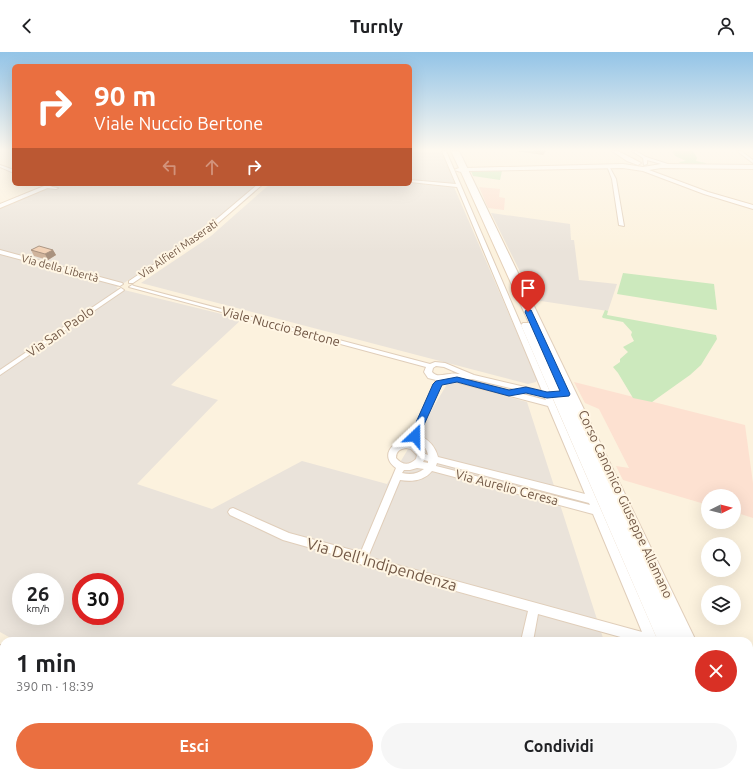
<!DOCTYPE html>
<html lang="it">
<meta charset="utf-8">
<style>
:root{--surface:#fff;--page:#f6f6f6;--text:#202124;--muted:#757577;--accent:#ea6f40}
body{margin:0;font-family:Ubuntu,sans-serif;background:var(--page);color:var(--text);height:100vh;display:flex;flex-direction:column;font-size:15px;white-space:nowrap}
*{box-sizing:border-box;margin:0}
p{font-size:13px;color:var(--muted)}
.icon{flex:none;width:22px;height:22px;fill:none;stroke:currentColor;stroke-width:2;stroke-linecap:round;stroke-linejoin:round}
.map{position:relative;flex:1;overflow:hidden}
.details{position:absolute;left:0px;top:585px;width:753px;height:140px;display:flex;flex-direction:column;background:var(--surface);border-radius:12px 12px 0 0;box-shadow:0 4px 16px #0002}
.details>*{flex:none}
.guide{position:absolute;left:12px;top:12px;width:400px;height:122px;border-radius:6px;box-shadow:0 4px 16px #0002;background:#ea6f40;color:#fff;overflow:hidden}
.needle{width:26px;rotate:84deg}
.fabs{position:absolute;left:701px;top:437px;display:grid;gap:8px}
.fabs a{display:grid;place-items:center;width:40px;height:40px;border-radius:50%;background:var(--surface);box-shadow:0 4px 16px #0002;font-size:20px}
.speed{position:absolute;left:12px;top:521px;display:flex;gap:8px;font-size:20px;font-weight:700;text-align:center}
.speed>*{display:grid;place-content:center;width:52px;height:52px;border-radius:50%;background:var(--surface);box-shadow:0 4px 16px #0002;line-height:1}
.speed small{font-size:10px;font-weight:400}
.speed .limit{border:6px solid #d22;background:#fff;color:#111}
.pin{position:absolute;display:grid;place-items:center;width:34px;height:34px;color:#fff;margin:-41px -17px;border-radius:50% 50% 50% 0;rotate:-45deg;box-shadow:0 0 4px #0007}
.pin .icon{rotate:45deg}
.me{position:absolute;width:44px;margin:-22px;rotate:23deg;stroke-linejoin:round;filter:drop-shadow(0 0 3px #0008)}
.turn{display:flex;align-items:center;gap:14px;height:84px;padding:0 16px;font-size:18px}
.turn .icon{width:52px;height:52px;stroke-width:2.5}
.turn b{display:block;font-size:28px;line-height:34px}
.lanes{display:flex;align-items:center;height:38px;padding:0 16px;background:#0003;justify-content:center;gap:20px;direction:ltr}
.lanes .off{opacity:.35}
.round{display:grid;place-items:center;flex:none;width:42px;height:42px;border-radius:21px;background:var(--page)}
.summary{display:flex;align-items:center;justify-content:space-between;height:68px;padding:0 16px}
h1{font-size:24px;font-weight:600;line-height:30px}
.action{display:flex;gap:8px;margin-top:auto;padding:8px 16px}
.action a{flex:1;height:46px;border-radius:24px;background:var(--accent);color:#fff;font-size:16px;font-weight:600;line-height:46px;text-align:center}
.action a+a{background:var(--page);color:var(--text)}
header{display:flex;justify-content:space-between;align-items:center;height:52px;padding:0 16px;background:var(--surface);font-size:18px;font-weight:600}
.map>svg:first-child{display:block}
.commercial{fill:#fde1d1}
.industrial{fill:#eae3da;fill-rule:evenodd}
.green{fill:#cce9bd}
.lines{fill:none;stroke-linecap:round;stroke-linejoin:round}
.street-casing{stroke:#e0ceba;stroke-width:2}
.secondary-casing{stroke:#e5d0b8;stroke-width:2}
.street{fill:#fff;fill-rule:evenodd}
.secondary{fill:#fff;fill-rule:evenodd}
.wall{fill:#d0b49c}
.shaded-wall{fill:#a9927f}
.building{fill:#f2d1b5;stroke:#a9927f}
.route{fill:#1a73e8;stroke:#114b97}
.labels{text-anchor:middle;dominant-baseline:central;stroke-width:4;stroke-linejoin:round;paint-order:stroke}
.far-street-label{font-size:11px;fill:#725846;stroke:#fff6e4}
.street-label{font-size:13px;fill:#725846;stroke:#fff6e4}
.near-street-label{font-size:16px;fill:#725846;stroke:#fff6e4}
</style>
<header><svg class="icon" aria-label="back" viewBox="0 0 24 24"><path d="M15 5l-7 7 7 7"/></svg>Turnly<svg class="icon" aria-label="person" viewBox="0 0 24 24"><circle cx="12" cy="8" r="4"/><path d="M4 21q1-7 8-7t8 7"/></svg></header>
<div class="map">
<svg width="753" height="725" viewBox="0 0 753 725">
<rect width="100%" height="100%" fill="#fcf2de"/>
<g class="commercial">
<polygon points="479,135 500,137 499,145 505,146 504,158 488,156"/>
<polygon points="574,330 745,373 753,431 753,466 734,460 734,444 708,444 708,453 623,428 616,414 629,416 599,357 585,351"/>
</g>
<g class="industrial">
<polygon points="410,99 441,99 455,132 410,128"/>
<polygon points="410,131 454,135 537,327 536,330 528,332 141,231 211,184 270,132"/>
<path d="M57 132H259L195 186 116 236 242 267 171 333 218 348 137 432 212 457 302 409 387 432 449 329 527 350 604 589H16L0 580V155ZM21 530H55V564H21ZM81 530H115V564H81Z"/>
<polygon points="491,161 570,172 571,188 574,188 579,228 617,232 608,259 534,248"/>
<polygon points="407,721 647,721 648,725 411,725"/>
</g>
<g class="green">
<polygon points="672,99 693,99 697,106 696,109 706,111 707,113 681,112 679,110 686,109 675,104"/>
<polygon points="471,119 502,119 500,128 473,124"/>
<polygon points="623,221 714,232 717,258 617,242"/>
<polygon points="605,258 608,259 607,263 716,283 717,287 701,313 690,323 652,350 633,346 618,321 613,315 620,310 620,307 628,300 623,295 634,289 631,283 632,280 623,270 603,266 602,265"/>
</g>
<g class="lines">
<defs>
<g id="street">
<path d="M442 99H446L550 340 554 343 552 345 658 589H635L538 562 533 589H521L528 559 362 513 350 507 283 488 230 463 228 460 230 457 233 456 289 481 352 498 360 502 396 416C380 405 391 388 407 390 420 392 421 401 428 403 427 396 422 392 416 389L413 390 410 389 409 387 436 328 428 326 424 320 426 315 129 235 132 233 134 234 430 312 435 310 445 311 474 323 542 339 457 135 410 130V128L456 132ZM436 314 444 315 460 322C457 322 453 321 450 322 443 322 437 326 432 320L433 316ZM452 326V329L548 354 585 442 438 405C435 394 429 388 419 383L443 328ZM465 327H472L544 344 546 348ZM406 396 411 397 417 403 416 407C409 414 402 413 396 406 396 399 400 397 406 396ZM424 408 428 409V411L423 410ZM437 411 589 451 590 453 436 414ZM417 416 424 417C417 422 411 423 402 421L404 418H410ZM432 419 593 462 642 580 368 505 400 428C411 430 424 429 432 419Z"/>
<polygon points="455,99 459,99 696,589 684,589"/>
<polygon points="632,99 636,99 646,105 674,114 672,115 647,108 647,112 644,113 643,106"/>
<polygon points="737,99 741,99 753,108 753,111"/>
<polygon points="0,113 14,118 14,121 0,115"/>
<polygon points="607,114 609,114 616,127 624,174 619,173 612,127"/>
<polygon points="42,132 46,132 47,134 58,136 56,137 46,136"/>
<polygon points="258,132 263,132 203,184 133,231 129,231 129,229 199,182"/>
<polygon points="0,198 122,231 123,232 120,234 0,202"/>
<polygon points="121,236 124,238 123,239 0,323 0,318"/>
<polygon points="0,593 4,595 4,607 0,605"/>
<polygon points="749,706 753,708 753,725 748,725 746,721 749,721"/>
<polygon points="216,721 235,721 237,725 218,725"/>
<polygon points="495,721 509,721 508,725 494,725"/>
<polygon points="701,721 715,721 717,725 703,725"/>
</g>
<g id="secondary">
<polygon points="451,99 456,99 465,116 623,112 643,115 661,112 753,113 753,117 661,116 649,118 708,140 753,153 753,157 704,142 643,119 623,116 466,119 688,589 658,589 521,273 523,271 529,271 461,120 454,118 459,116"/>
<polygon points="612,99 618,99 641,111 638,113 627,109"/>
<polygon points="49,132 57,132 0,156 0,152"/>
<polygon points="749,717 752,725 716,725 715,721 749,721"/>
</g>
</defs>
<use href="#street" class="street-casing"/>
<use href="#secondary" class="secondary-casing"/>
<use href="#street" class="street"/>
<use href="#secondary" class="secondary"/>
</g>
<g class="wall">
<polygon points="516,99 546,99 543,103"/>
<polygon points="31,198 53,198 56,203 48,208 34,204"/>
<polygon points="540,721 593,721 603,725 539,725"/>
</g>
<polygon class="shaded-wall" points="53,198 56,203 48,208 45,202"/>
<g class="building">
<polygon points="533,99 545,99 544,100"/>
<polygon points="39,194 53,198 45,202 31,198"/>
<polygon points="543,721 593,721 603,725 542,725"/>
</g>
<linearGradient id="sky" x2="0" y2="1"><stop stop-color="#93c4e7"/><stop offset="0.49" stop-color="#fef9f0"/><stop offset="1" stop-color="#fef9f0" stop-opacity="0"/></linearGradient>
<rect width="753" height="200" fill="url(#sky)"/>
<polygon class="route" points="526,258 531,258 532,260 570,342 569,344 547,346 526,341 509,344 457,330 442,333 418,386 411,386 410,384 433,332 436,329 457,325 509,338 526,335 547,340 560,339 525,260"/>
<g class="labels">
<g class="far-street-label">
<text transform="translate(178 197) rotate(-35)">Via Alfieri Maserati</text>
<text transform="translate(60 216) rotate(15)">Via della Libertà</text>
</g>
<g class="street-label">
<text transform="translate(281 274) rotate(15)">Viale Nuccio Bertone</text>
<text transform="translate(60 279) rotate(-35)">Via San Paolo</text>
<text transform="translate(507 435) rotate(15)">Via Aurelio Ceresa</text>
<text transform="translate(626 452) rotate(65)">Corso Canonico Giuseppe Allamano</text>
</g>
<g class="near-street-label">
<text transform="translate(382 512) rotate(16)">Via Dell'Indipendenza</text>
</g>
</g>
</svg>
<div class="fabs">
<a><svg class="needle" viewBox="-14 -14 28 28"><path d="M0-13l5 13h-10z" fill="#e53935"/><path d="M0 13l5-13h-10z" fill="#757577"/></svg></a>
<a><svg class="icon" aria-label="search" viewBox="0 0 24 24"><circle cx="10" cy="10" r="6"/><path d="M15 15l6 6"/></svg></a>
<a><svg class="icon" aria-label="layers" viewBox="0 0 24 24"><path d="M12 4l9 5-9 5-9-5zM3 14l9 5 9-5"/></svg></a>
</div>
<div class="speed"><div>26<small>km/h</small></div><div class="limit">30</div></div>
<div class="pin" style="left:528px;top:260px;background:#d93025"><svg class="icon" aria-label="arrive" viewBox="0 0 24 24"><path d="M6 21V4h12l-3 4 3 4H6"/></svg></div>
<svg class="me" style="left:415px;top:384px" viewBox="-20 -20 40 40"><path d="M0-17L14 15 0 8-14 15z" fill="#1a73e8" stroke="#fff" stroke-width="4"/></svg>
<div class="guide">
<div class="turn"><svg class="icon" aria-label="right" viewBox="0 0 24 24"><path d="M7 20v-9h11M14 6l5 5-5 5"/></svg><div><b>90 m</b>Viale Nuccio Bertone</div></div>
<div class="lanes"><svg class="icon off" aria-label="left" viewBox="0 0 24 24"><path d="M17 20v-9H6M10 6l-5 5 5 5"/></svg><svg class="icon off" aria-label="ahead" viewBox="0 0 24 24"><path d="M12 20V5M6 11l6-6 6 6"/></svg><svg class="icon" aria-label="right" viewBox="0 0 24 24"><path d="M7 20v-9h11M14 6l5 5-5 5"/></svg></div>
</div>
<section class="details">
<div class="summary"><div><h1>1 min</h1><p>390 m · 18:39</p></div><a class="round" style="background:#d93025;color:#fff"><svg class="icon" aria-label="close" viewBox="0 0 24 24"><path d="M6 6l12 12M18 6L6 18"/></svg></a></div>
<div class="action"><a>Esci</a><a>Condividi</a></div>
</section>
</div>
